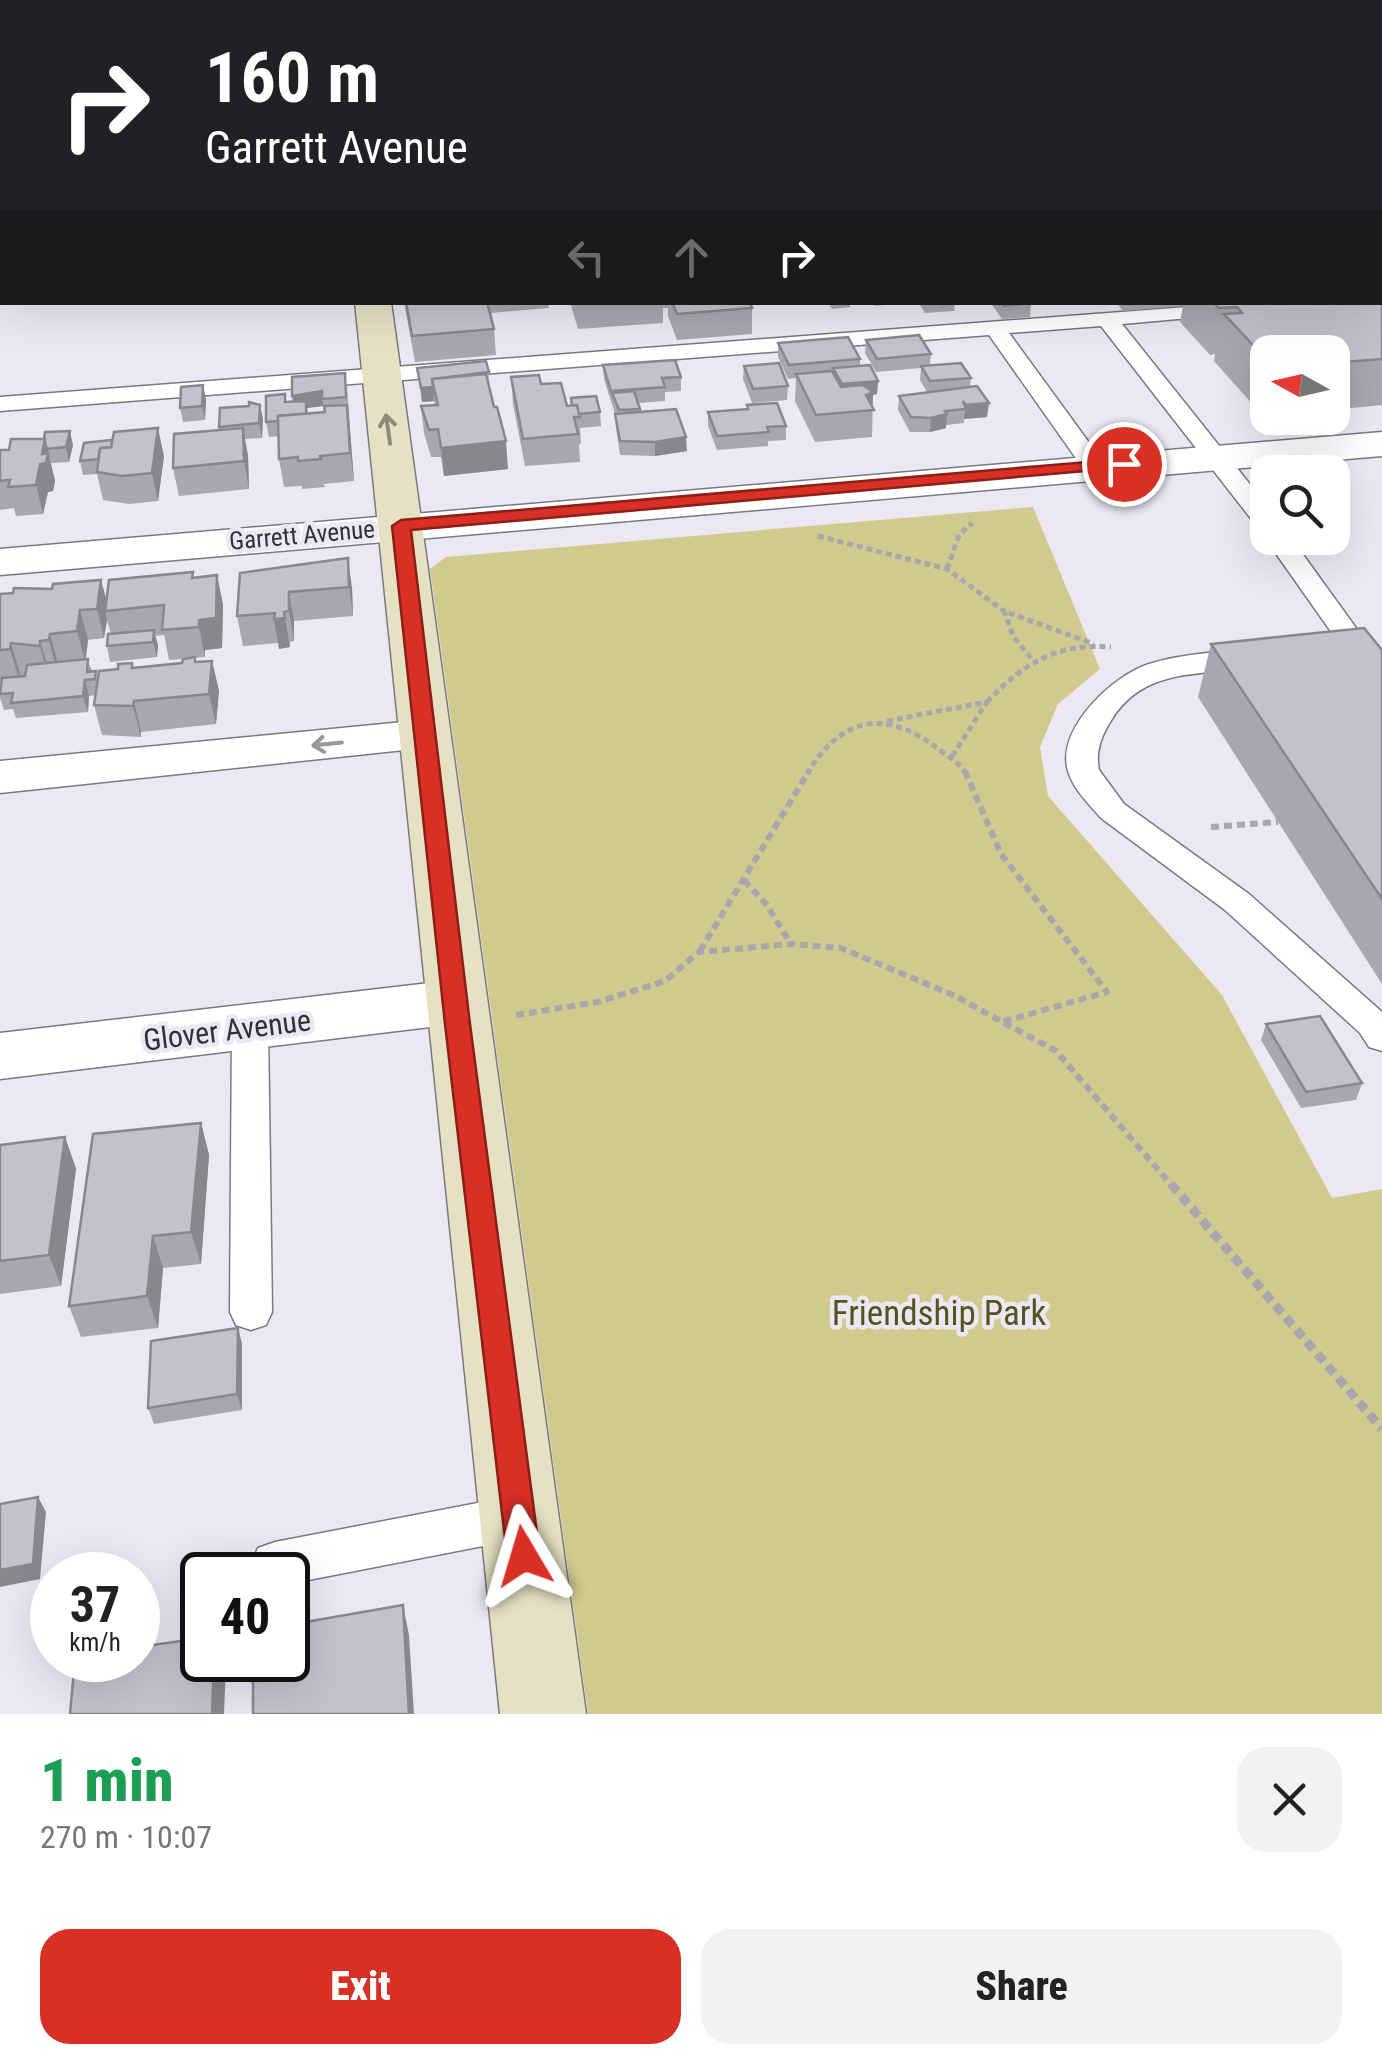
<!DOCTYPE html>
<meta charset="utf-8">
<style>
:root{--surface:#fff;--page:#f2f2f2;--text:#222;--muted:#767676;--accent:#d93025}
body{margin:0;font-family:"Roboto Condensed",sans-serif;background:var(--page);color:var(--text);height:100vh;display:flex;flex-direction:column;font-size:38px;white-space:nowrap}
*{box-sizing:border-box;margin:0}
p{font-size:32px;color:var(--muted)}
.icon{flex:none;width:55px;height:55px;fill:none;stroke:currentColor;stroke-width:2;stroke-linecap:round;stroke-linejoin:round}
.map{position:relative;height:1714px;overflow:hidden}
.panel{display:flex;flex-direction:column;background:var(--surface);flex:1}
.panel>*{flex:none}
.guide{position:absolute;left:0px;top:0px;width:1382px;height:305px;box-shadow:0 10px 40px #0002;background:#202124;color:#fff;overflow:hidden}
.needle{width:65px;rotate:278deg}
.buttons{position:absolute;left:1250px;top:335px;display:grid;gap:20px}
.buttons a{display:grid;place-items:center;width:100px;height:100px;border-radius:20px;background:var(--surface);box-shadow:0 10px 40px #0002;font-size:50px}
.speed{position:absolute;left:30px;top:1552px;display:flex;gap:20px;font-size:50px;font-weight:700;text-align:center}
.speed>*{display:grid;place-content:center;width:130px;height:130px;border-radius:50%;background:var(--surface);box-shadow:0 10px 40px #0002;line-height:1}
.speed small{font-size:25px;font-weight:400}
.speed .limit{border:5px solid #111;border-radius:15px;background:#fff;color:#111}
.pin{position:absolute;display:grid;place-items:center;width:85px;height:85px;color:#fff;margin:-42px;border:5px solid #fff;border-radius:50%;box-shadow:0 2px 10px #0007}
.me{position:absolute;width:110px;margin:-55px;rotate:353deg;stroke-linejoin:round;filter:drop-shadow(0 0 8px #0008)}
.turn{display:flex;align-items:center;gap:35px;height:210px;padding:0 40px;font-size:45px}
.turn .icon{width:130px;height:130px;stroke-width:2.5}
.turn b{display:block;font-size:70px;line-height:85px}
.lanes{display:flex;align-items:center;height:95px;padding:0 40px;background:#0003;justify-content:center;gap:50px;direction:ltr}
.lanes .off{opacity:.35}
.round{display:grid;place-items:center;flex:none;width:105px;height:105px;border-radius:30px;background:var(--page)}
.headline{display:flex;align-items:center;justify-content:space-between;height:170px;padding:0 40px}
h1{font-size:60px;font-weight:800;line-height:75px;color:#1e9e55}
.action{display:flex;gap:20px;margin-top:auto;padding:20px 40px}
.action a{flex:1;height:115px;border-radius:30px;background:var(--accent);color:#fff;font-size:40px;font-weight:800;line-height:115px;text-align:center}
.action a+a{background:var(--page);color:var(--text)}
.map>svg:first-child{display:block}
.green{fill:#d0cb8c}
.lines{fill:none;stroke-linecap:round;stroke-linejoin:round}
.lane-casing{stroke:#7a7882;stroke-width:3}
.street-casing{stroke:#7a7882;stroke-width:3}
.secondary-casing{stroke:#7a7882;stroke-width:3}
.path-far2{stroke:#a8a6ae;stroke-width:5;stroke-dasharray:6 4;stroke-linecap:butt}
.path-far1{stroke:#a8a6ae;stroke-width:6;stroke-dasharray:8 5;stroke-linecap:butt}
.path{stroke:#a8a6ae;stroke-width:9;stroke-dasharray:10 6;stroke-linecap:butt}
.lane{fill:#fff;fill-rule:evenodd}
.street{fill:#fff;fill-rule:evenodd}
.secondary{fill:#e5e2c3;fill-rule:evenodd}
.wall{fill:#a8a6af;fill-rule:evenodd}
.shaded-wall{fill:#88878e}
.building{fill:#c3c1cb;stroke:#88878e;stroke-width:2.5}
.oneway{stroke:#8b8a7c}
.oneway2{stroke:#98989a}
.route{fill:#d93025;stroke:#8d1f18;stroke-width:2.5}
.labels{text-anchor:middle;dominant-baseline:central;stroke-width:9;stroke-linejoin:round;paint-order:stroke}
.far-street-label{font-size:25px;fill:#313135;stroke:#ebe8f3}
.street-label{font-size:30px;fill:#313135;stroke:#ebe8f3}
.near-park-label{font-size:35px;fill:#57521d;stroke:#ebe8f3}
</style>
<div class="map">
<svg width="1382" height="1714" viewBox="0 0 1382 1714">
<rect width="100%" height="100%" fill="#ebe8f3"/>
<polygon class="green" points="1033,507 1100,669 1058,704 1040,747 1048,796 1222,995 1332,1198 1382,1189 1382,1714 588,1714 430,569 446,557"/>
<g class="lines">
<defs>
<g id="lane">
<polygon points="2,22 2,32 0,33 0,23"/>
<polygon points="2,61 2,77 0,78 0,62"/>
<polygon points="0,178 2,179 2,190 0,190"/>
<polygon points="2,211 2,223 0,224 0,212"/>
<polygon points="2,243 2,255 0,256 0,244"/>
<polygon points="1227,304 1238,310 1234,314 1122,324 1268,507 1268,532 1259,529 1101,326 1009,333 1106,466 1094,473 1085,471 989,335 0,411 0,397"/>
<polygon points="1268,534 1268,538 1291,538 1382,664 1382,693 1372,690 1265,538"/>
<path d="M1249 650 1259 653 1263 659 1259 665C1205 678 1147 664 1112 719 1102 735 1095 750 1099 770L1124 804 1249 894 1382 1012V1051L1369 1047 1360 1033 1225 910 1101 818C1088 803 1071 787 1067 767 1059 726 1114 675 1149 664 1181 654 1215 652 1249 650Z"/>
<polygon points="250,1014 263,1018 268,1027 272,1312 266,1325 251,1330 236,1325 230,1312 232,1027 237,1018"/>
<polygon points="519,1495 535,1502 542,1517 535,1532 519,1539 288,1584 288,1575 256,1575 251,1564 258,1548 275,1542"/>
</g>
<g id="street">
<polygon points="315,0 339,0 340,2 316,2"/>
<rect x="0" y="271" width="2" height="20"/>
<polygon points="1382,432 1382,456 0,575 0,549"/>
<polygon points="424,720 442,724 449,735 442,746 0,793 0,761"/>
<polygon points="455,980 476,987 485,1002 476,1017 455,1024 0,1079 0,1033"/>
</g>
<g id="secondary">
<polygon points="1126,0 1152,0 1153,2 1127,2"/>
<rect x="1380" y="10" width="2" height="16"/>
<rect x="1380" y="177" width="2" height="19"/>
<polygon points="355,302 391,302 586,1714 500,1714"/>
</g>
</defs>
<use href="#lane" class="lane-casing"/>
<use href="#street" class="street-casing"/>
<use href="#secondary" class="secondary-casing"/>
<g class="path-far2">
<polyline points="818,536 947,569 1004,611"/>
<polyline points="947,569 959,535 972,523"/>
<polyline points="1031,658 1013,636 1004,611 1094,644"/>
<path d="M987 702C1024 663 1056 643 1111 647"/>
<polyline points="887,721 987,702 951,758"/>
<path d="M807 774C841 717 884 708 937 748 948 756 960 763 966 774"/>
</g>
<g class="path-far1">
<polyline points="965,771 1001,854 1107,992 1002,1022"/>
<polyline points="1211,827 1278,822"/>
<polyline points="744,880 766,904 791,944"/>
<polyline points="700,951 809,771"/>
<polyline points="516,1015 598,1002 665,981 699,952 791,944 841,948 953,995 1056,1051 1173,1187"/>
</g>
<polyline class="path" points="1171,1184 1382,1429"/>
<use href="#lane" class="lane"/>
<use href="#street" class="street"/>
<use href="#secondary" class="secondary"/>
</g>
<g class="wall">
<polygon points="0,0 85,0 84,2 2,2 2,21 0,21"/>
<polygon points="524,0 1094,0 1093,2 524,2"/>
<polygon points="1166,0 1382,0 1382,1 1169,2"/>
<polygon points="1380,26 1382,26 1382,79 1380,81"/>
<rect x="0" y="82" width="2" height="66"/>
<polygon points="1380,217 1382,219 1382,405 1332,410 1332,352 1268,352 1268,415 1263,416 1214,361 1215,354 1210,355 1180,322 1183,306 1123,311 1116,302 1380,302"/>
<polygon points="404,302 487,302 494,329 496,355 415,362"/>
<polygon points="488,302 548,302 549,308 490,313"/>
<polygon points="570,302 750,302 752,308 752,334 677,340 668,316 668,308 663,308 663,323 578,329"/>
<polygon points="828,302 850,302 850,307 832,309"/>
<polygon points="873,302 909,302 875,306"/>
<polygon points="918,302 955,302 954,311 925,313"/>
<polygon points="990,302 1031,302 1030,317 1002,319"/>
<polygon points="866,340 931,354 930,365 971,378 970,387 987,417 964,419 964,423 946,425 946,428 930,432 910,432 898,410 899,396 927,392 920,380 921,368 876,372 865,353"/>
<polygon points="778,343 860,359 860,366 878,381 877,394 873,395 872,437 815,442 795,401 796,378 788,379 778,357"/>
<polygon points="603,365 681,377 681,391 665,392 665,401 638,403 641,412 687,451 655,456 620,455 616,428 615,414 604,379"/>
<polygon points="744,366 788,386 787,400 752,403 743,379"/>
<polygon points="417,368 489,372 488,386 508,469 444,476 441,457 431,457 424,433 421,406 435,405 434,401 422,402"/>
<polygon points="511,377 541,384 567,406 571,406 571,398 600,412 601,426 580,428 581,444 579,444 580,462 525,466 513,404"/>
<path d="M347 387 354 481 324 484 325 487 302 489V486L284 487 279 459V436L269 437 266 422 285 394 286 402H293ZM323 406 324 413 308 414 307 408Z"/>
<polygon points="206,399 205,420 183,422 180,408"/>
<polygon points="260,405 263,419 262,438 245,439 248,456 249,489 179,496 173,468 219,430 219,427"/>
<polygon points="747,405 786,426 786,440 768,441 768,446 717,450 708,426 708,412 747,409"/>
<polygon points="73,445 69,462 51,463 55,481 53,491 48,492 43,514 16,516 14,508 0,510 0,450"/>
<polygon points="164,456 158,501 129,504 103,500 97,474 83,475 80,461"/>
<polygon points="240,573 352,588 353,616 294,621 294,641 290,642 290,647 279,649 278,643 243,646 237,616"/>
<path d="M217 575 223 605 222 648 205 650V657L195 658 196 662 212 661 219 691 216 724 141 732V737L102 735 94 705 96 695 89 696 88 712 16 718 13 709 4 710 0 698 1 681H0V594L106 599 194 577ZM107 620 111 634 107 646 110 662 157 657 158 645 155 636 164 635 169 660 183 659 182 663 133 668 132 663 98 680 86 659 88 640 104 638Z"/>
<polygon points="1211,644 1382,650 1382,984 1198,697"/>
<polygon points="1266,1024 1362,1083 1356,1100 1301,1108 1261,1040"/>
<polygon points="201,1123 209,1155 201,1264 163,1268 158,1328 81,1337 69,1306"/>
<polygon points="65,1137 76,1169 61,1286 0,1294 0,1145"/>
<polygon points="238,1328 242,1344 242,1410 154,1424 148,1408"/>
</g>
<g class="shaded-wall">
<polygon points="878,381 877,394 873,395 872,410 841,398 842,384"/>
<polygon points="203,385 206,399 205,420 202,406"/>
<polygon points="433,387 434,401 422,402 421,388"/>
<polygon points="322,391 323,406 307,408 308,415 294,410 292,396"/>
<polygon points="989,403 987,417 964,419 966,405"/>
<polygon points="260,405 263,419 262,438 259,423"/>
<polygon points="347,405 350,432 354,481 350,453"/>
<polygon points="947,414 946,428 930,432 931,418"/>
<polygon points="158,428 164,456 158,501 152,473"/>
<polygon points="243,428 248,456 249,489 244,461"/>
<polygon points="70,431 73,445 69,462 66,447"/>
<polygon points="686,437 687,451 655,456 655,442"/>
<polygon points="45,439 55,481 53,491 48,492 43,514 36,485"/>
<polygon points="506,441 508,469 444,476 441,448"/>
<polygon points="348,558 352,588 353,616 349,587"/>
<polygon points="217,575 223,605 222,648 205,650 205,657 199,627 199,620"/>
<polygon points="101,580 109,609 105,611 107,620 104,638 97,609"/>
<polygon points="289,592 294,621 294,641 289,611"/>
<polygon points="80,610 88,640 85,661 77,631"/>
<polygon points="284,612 290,647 279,649 274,619"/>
<polygon points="154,630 158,645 157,657 153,642"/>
<polygon points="50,634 58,664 57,670 49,640"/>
<polygon points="40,641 49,671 48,676 40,646"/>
<polygon points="11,643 20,673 19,679 10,649"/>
<polygon points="212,661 219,691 216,724 209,694"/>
<polygon points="85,680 89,696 88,712 83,696"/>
<polygon points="134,701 141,732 141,737 133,706"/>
<polygon points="201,1123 209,1155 201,1264 191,1232"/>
<polygon points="65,1137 76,1169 61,1286 49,1255"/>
<polygon points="153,1236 163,1268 158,1328 147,1296"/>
<polygon points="238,1328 242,1344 242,1410 237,1394"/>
<polygon points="38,1497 46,1512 40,1579 0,1587 0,1570"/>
<polygon points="403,1605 409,1635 414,1714 409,1714"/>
<polygon points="214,1660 224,1660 226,1665 224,1714 212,1714"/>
</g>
<g class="building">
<polygon points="91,0 140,0 139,2 90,2"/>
<polygon points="348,0 463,0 464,2 349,2"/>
<polygon points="499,0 523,0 523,2 464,2"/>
<polygon points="530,0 753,0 708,2 531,2"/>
<rect x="1380" y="26" width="2" height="23"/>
<rect x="0" y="82" width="2" height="25"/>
<polygon points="1380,217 1382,219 1382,255 1380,255"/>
<polygon points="1380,262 1382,262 1382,359 1332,363 1332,352 1268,352 1268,361 1224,314 1242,313 1237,307 1219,308 1213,302 1380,302"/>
<polygon points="406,302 487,302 494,329 412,336"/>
<polygon points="672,302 750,302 752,308 677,314"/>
<polygon points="1001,302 1031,302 1031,303 1003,306"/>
<polygon points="919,335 931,354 877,359 866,340"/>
<polygon points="848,337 860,359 789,365 778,343"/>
<polygon points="675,360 681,377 662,378 665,387 611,391 603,365"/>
<polygon points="486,361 489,372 432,379 433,387 421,388 417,368"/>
<polygon points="779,363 788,386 753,389 744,366"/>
<polygon points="961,363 971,378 930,381 921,366"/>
<polygon points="870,365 878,381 842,384 833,368"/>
<polygon points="832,371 841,387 863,385 873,392 866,395 874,410 816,415 796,374"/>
<polygon points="345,373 346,397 322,399 322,391 292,396 292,377"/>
<polygon points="486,374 494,407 497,407 506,441 441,448 438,429 429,430 421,406 438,405 432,379"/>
<polygon points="539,375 541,384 561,383 567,406 577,405 580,417 574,417 578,434 523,439 511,377"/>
<polygon points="203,385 202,406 180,408 181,387"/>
<polygon points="977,386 989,403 966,405 963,401 966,409 945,411 947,414 931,418 911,417 899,396"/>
<polygon points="634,391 640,409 619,410 612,393"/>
<polygon points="285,394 285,402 306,401 306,414 278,416 278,421 266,422 266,396"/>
<polygon points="596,396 600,412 579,414 577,405 572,405 571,398"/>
<polygon points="249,402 260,405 259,423 219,427 220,408 249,406"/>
<polygon points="777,403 786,426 767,427 769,432 717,436 708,412 748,409 747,405"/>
<polygon points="347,405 350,453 320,456 321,459 298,461 298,457 279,459 278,416 325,412 324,406"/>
<polygon points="676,409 686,437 655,442 620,441 615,414"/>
<polygon points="158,428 152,473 122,476 97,472 100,448 111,447 114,432"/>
<polygon points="243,428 244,461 173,468 174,434"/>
<polygon points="70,431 66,447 47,449 44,439 45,432"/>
<polygon points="11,439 45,439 42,454 48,453 46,463 40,464 36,485 8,487 10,480 0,481 0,450 9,450"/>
<polygon points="112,440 111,447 100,448 98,459 80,461 84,443"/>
<polygon points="348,558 349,587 289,592 289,611 284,612 285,618 274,619 275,613 237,616 240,573"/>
<polygon points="193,572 192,578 217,575 216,618 199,620 199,627 162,630 164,605 105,611 109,580"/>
<polygon points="101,580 97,609 80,610 77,631 50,634 49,640 40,641 40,646 11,643 10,649 0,650 0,594 13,593 14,588 52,589 53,584"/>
<polygon points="1364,628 1382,650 1382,899 1211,644"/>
<polygon points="154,630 153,642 107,646 108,634"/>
<polygon points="195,657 195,662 212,661 209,694 134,701 133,706 94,705 99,671 118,669 118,664 132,663 132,668 182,663 183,659"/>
<polygon points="88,659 87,672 96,671 95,679 85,680 83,696 11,703 13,693 0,694 2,678 25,676 27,665"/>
<polygon points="1320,1016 1362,1083 1306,1092 1266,1024"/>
<polygon points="201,1123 191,1232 153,1236 147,1296 69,1306 93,1134"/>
<polygon points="65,1137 49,1255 0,1261 0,1145"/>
<polygon points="238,1328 237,1394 148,1408 151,1341"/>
<polygon points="38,1497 33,1564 0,1570 0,1504"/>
<polygon points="403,1605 409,1714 253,1714 253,1660 288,1660 288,1625"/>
<polygon points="202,1638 202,1660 214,1660 212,1714 70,1714 75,1660 138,1660 138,1647"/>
</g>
<defs><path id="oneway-shaft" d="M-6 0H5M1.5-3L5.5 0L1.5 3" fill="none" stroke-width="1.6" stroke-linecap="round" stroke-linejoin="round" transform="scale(2.5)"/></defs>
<use class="oneway" href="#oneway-shaft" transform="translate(388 429) rotate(-98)"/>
<use class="oneway2" href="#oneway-shaft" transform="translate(327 744) rotate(174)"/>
<polygon class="route" points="1124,459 1131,460 1131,467 411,530 470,1024 540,1556 535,1567 524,1572 512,1567 507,1556 445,1024 392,526 401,520"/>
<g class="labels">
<g class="far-street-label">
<text transform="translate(302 535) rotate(-5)">Garrett Avenue</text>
</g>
<g class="street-label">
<text transform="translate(227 1030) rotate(-7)">Glover Avenue</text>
</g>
<g class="near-park-label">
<text x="939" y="1313">Friendship Park</text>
</g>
</g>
</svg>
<div class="buttons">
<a><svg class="needle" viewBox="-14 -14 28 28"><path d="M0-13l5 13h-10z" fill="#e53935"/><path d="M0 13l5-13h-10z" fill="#767676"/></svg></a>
<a><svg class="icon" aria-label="search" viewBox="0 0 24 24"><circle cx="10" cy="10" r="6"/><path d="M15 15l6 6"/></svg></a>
</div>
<div class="speed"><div>37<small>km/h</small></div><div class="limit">40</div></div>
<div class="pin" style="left:1124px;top:464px;background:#d93025"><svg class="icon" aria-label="arrive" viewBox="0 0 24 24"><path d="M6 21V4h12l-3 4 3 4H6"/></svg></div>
<svg class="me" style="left:524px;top:1556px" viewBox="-20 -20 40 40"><path d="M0-17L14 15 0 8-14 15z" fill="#d93025" stroke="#fff" stroke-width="4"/></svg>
<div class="guide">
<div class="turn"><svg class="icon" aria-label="right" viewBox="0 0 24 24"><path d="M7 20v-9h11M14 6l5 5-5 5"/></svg><div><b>160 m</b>Garrett Avenue</div></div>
<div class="lanes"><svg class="icon off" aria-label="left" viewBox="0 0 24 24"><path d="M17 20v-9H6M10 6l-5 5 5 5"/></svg><svg class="icon off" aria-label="ahead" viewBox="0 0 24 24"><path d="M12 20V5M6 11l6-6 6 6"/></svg><svg class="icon" aria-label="right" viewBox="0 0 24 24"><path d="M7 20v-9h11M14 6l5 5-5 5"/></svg></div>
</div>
</div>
<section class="panel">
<div class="headline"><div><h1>1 min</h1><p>270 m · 10:07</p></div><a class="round"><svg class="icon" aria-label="close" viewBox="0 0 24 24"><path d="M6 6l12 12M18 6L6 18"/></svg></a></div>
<div class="action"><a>Exit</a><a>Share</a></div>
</section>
